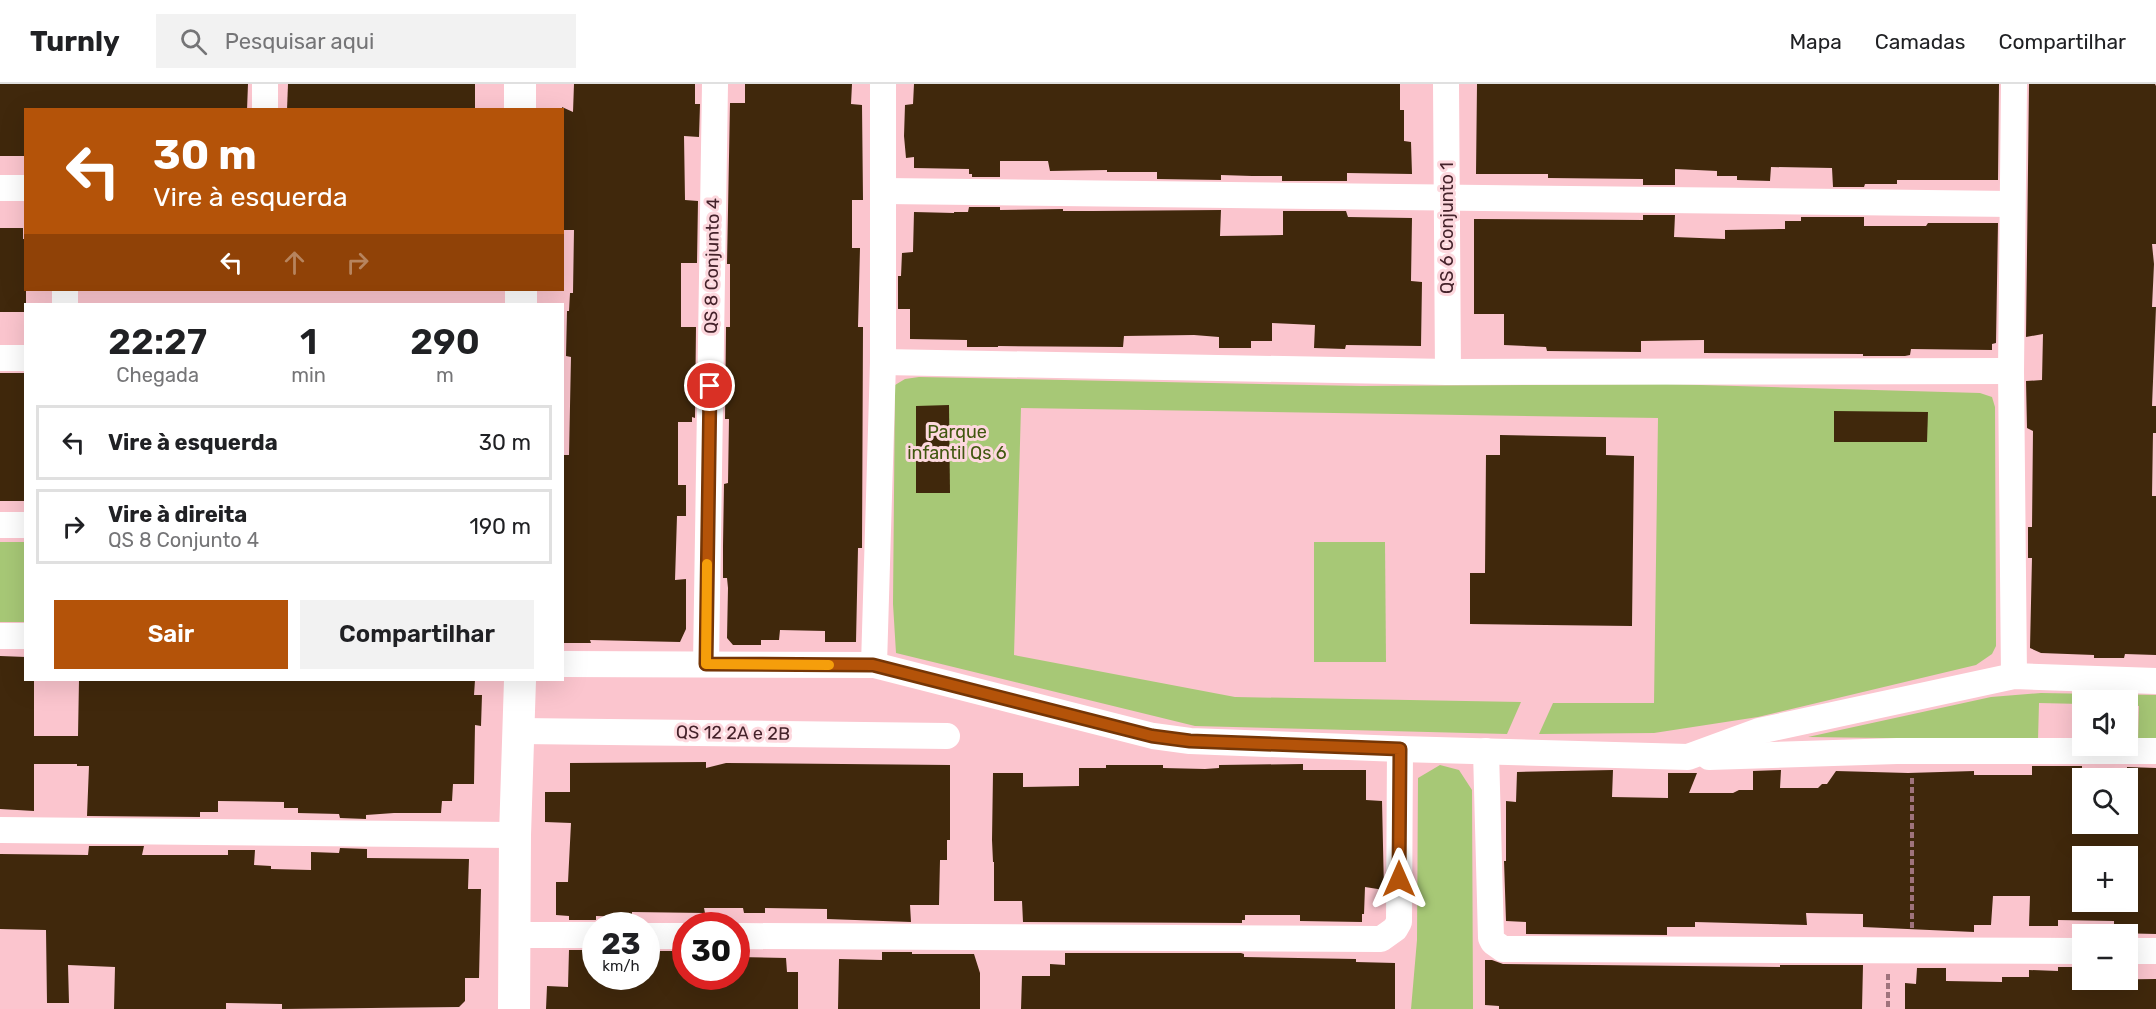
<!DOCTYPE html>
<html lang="pt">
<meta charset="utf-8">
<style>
:root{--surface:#fff;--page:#f2f2f2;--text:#202124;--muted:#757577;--line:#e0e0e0;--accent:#b45309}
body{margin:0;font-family:Rubik,sans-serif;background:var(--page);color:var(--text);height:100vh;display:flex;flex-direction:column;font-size:22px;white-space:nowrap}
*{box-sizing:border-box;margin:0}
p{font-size:20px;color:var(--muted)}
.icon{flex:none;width:33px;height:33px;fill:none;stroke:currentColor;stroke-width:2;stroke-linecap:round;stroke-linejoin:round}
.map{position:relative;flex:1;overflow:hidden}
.details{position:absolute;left:24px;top:219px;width:540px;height:378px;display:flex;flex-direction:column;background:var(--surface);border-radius:0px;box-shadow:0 6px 24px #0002}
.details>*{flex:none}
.banner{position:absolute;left:24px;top:24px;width:540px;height:183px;border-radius:0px;box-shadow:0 6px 24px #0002;background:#b45309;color:#fff;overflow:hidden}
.controls{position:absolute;left:2072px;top:606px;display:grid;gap:12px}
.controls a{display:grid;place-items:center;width:66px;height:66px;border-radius:0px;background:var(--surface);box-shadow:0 6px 24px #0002;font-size:30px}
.speed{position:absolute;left:582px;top:828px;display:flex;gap:12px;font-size:30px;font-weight:700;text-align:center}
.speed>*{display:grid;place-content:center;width:78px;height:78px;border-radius:50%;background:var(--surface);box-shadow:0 6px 24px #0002;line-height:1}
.speed small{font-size:15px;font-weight:400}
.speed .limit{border:9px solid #d22;background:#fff;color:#111}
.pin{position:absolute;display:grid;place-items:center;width:51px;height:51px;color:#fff;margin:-26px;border:3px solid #fff;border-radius:50%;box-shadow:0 2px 6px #0007}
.me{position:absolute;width:66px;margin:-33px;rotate:0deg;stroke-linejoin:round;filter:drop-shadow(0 0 4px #0008)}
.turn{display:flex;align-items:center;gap:21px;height:126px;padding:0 30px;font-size:27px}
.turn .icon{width:78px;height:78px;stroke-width:2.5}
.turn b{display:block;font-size:42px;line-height:51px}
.lanes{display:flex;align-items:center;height:57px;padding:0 30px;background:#0003;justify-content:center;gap:30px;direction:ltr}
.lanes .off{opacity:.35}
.eta{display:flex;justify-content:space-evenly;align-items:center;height:102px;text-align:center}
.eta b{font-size:36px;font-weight:600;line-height:42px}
.cta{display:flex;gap:12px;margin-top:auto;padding:12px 30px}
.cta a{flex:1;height:69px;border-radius:0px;background:var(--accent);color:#fff;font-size:24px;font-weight:600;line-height:69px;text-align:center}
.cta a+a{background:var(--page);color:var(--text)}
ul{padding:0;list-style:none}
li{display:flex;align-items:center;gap:18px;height:75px;margin:0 12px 9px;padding:0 18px;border:3px solid var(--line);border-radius:0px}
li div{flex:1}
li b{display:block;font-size:22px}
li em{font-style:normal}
header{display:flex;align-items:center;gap:36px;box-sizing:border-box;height:84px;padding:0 30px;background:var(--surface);border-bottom:2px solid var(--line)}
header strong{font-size:28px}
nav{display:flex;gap:33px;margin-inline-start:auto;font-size:21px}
.search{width:420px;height:54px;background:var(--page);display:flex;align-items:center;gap:15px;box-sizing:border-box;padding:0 21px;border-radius:0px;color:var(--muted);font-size:22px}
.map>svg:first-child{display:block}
.green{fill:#a7c876}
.building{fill:#40280c;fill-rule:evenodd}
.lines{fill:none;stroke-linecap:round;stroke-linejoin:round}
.path{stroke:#9f737c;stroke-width:4;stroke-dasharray:6 3;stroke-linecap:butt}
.minor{stroke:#fff;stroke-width:26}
.tertiary{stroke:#fff;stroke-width:32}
.route-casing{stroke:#753606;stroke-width:15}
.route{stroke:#b45309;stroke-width:10}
.slow{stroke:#f59e0b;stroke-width:10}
.labels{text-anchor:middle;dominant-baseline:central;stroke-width:6;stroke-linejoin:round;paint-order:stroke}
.street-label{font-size:18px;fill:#45232b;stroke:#fdd8de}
.park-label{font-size:18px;fill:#40570f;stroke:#fdd8de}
</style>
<header>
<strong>Turnly</strong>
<div class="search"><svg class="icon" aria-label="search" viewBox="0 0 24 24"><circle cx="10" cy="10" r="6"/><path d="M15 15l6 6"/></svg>Pesquisar aqui</div>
<nav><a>Mapa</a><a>Camadas</a><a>Compartilhar</a></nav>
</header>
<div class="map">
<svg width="2156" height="925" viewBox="0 0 2156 925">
<rect width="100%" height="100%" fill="#fbc5ce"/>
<g class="green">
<polygon points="919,293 1362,302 1666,300 1980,309 1992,313 1995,323 1996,562 1992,570 1976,581 1758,633 1654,649 1539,650 1553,619 1654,619 1658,334 1021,324 1014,571 1235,613 1521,618 1507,650 1195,642 896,569 893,520 895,301 905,295"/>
<rect x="0" y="458" width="25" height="80"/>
<polygon points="1314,458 1385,458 1386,578 1314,578"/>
<polygon points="2041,609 2156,611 2156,659 2138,658 2139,622 2127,621 2127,616 2082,616 2082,620 2039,619 2038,656 1808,653 1991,613"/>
<polygon points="1440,681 1459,686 1472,706 1473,925 1411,925 1417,856 1418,694"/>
</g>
<g class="building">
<polygon points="0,0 248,0 247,26 26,26 26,72 0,72"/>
<polygon points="288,0 475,0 475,26 287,26"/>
<polygon points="574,0 695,0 695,20 700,20 699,53 684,52 685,116 698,117 697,179 681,179 681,243 696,243 695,334 692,333 692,338 678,338 678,401 686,401 686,432 677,432 675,496 686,495 686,545 680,558 590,556 591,559 562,559 562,371 569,371 571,273 566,272 567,227 569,227 570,209 573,209 574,146 562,146 562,23 573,28"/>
<polygon points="745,0 852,0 851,20 862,21 863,116 852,116 852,164 860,164 858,243 863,243 862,464 858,464 856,558 825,558 825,547 780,546 779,556 761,556 761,561 733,561 727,554 728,504 727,494 723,494 723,462 724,400 728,399 729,335 725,335 726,243 730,243 730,180 727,180 730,19 745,19"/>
<polygon points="914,0 1400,0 1400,26 1404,26 1404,57 1411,58 1412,90 1347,89 1347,97 1282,97 1282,92 1252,92 1221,91 1221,96 1157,95 1157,88 1107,88 1107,86 1050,87 1048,77 1000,77 1000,93 972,93 972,90 969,90 969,85 914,84 914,73 906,74 904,52 905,21 913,20"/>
<polygon points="1477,0 1999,0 1998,96 1897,96 1897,100 1865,100 1864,103 1833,103 1832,84 1771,83 1770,97 1737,96 1737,92 1717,92 1717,87 1675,85 1675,101 1643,101 1643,95 1548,94 1548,90 1476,90"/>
<polygon points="2029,0 2155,0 2156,2 2156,160 2152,160 2154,180 2152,223 2156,223 2152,322 2156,322 2156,349 2153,349 2152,412 2156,412 2156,571 2125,570 2124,574 2094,574 2094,571 2041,569 2030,564 2032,474 2028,474 2028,443 2032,443 2033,347 2027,344 2026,297 2042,296 2043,250 2026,253"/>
<polygon points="969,123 1000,123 1000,126 1063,125 1063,127 1093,127 1221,126 1220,152 1283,151 1283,127 1346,127 1348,133 1412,134 1411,197 1422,198 1421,262 1346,261 1345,265 1314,264 1315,241 1272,239 1272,257 1251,257 1251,264 1219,264 1219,253 1194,251 1124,252 1123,263 998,262 998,263 967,263 967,256 910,255 910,225 898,225 898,192 901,192 902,169 913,168 914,128 954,129 954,128 968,128"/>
<polygon points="1643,131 1675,131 1674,153 1725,155 1725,146 1785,145 1785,137 1801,137 1801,133 1864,133 1864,142 1926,142 1928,139 1998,139 1996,259 1992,260 1992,266 1911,265 1910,271 1905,272 1863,272 1863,270 1704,269 1704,256 1641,257 1641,268 1547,267 1546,263 1504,261 1504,230 1474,230 1474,135 1643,136"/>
<polygon points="0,144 23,144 23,155 26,155 26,228 0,228"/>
<rect x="0" y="289" width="26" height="128"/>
<polygon points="949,321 950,409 916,409 916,322"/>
<polygon points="1834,327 1928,328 1927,358 1834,358"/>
<polygon points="1500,351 1606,353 1606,371 1634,372 1632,542 1470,540 1470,489 1485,489 1486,371 1500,371"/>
<polygon points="0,572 26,573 26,596 34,596 34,652 78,652 79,596 475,596 474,611 482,611 481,642 475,641 474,700 453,700 452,717 442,717 441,729 394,729 366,731 366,735 340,734 339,730 298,729 298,724 284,724 284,718 218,717 218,728 200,728 200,733 87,732 89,682 77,682 77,680 34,680 34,727 0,725"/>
<polygon points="706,678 706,684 726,679 950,681 950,756 947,756 947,776 940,776 939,821 910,821 911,838 827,835 827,825 765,824 765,829 744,829 743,824 704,824 705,829 632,828 632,833 596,832 596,836 569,836 569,832 556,831 556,798 568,798 571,739 545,738 545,708 570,708 570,679"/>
<polygon points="1303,680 1303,686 1366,686 1366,716 1382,717 1384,806 1365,803 1364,830 1362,830 1362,838 1300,837 1300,831 1245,831 1245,836 1242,836 1242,839 1023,838 1022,817 994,817 994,778 993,778 992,756 993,689 1023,689 1023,703 1079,702 1079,684 1106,684 1106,681 1163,681 1163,684 1205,685 1219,684 1219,681"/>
<path d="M2032 682H2082V740H2127V683L2156 684V850L2114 849V837L2058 836V842H2029L2030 812H1993L1991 841H1974V848L1863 843V830L1806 829 1807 841 1695 838V843H1667V851L1526 850V838L1506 837 1504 777H1506V717L1516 718 1517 688 1613 686 1612 713 1668 714V689H1697L1689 709H1733L1739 706H1753V687L1781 686 1780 704H1818L1822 700H1827L1836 687 1908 689 1974 687V691H2032ZM2082 772H2127V818H2082Z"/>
<polygon points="89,762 144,762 142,771 228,771 228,766 255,766 254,781 271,782 271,785 311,786 311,768 339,769 340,764 367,765 367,774 469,775 468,805 481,805 479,894 465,894 465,917 459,923 282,925 282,920 226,919 226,925 114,925 115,883 68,881 69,919 47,919 46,846 0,845 0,770 88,771"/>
<polygon points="569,866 596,866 596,892 646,892 646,867 683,867 686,892 736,892 736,873 786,874 787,888 798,888 798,925 546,925 547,902 568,903"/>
<polygon points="882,868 912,868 912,870 974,870 980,889 980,925 838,925 839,875 882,876"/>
<polygon points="1065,869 1241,869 1244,870 1244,873 1356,875 1356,878 1395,879 1395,925 1021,925 1022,892 1050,892 1050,880 1065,881"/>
<polygon points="1485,876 1492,876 1503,880 1780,883 1780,881 1863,881 1862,925 1499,925 1499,922 1485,921"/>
<polygon points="2058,883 2082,883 2082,896 2156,895 2156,925 1905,925 1905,899 1916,900 1917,884 1946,884 1946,897 2002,898 2002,893 2029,893 2029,886 2058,887"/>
</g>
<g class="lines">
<g class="path">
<polyline points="1912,844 1912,692"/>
<polyline points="1888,890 1888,925"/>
</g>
<g class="minor">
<polyline points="265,0 265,26"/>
<polyline points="1446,0 1448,288"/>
<polyline points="2014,0 2011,287 2014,592"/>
<polyline points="0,104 26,104"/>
<polyline points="884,107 2012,120"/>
<polyline points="65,206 65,220"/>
<polyline points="0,274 26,274"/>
<polyline points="883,278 1448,288 2011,287"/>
<polyline points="0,441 26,441"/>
<polyline points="0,552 26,552"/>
<polyline points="562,580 874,581 1153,652 1190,657 1400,665 1688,673 1759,647 2014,592 2156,597"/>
<polyline points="706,580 715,0"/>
<polyline points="874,581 883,278 883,0"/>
<polyline points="520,647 947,652"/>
<polyline points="1486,667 1491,854 1493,858 1503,865 2082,867"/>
<polyline points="1709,673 1897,667 2156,667"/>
<polyline points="0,746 515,751"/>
<polyline points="515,851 596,851"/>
<polyline points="646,852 686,852"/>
<polyline points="736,852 1381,855 1395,845 1399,838 1400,665"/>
<polyline points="2127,867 2156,867"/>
</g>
<g class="tertiary">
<polyline points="520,26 520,0"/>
<polyline points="521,206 521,220"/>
<polyline points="514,925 515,751 520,596"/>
</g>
</g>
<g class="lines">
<defs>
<polyline id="route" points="710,302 706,580 873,581 1152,652 1190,657 1400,665 1399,795"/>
</defs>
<use href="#route" class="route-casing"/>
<use href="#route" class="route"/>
<polyline class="slow" points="707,480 706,580 829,581"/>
</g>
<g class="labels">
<g class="street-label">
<text transform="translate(1447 144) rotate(-90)">QS 6 Conjunto 1</text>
<text transform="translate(712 182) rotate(-89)">QS 8 Conjunto 4</text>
<text transform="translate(733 649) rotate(1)">QS 12 2A e 2B</text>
</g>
<g class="park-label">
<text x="957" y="348">Parque<tspan x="957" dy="21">infantil Qs 6</tspan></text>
</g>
</g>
</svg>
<div class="controls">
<a><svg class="icon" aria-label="sound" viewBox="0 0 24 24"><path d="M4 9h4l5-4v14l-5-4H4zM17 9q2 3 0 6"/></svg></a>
<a><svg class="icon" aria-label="search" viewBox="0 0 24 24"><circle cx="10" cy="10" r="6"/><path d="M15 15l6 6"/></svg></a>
<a>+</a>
<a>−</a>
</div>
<div class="speed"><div>23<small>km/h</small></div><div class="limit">30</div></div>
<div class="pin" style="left:710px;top:302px;background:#d93025"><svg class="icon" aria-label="arrive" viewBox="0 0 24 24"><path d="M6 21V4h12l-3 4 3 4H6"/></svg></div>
<svg class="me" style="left:1399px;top:795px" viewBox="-20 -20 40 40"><path d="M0-17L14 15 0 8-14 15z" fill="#b45309" stroke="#fff" stroke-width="4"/></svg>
<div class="banner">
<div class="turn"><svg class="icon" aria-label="left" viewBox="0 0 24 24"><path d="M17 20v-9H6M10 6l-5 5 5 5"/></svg><div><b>30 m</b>Vire à esquerda</div></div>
<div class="lanes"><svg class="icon" aria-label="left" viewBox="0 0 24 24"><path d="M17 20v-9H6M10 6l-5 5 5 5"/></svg><svg class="icon off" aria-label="ahead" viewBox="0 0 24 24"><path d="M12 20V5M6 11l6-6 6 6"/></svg><svg class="icon off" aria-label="right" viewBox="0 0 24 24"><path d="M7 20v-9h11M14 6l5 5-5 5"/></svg></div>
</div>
<section class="details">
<div class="eta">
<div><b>22:27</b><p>Chegada</p></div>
<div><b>1</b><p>min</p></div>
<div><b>290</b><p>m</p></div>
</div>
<ul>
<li><svg class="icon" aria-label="left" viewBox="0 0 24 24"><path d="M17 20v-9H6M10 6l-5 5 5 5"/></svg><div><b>Vire à esquerda</b></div><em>30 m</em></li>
<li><svg class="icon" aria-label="right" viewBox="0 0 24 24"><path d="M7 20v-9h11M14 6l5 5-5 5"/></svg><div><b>Vire à direita</b><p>QS 8 Conjunto 4</p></div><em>190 m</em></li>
</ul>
<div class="cta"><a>Sair</a><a>Compartilhar</a></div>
</section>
</div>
